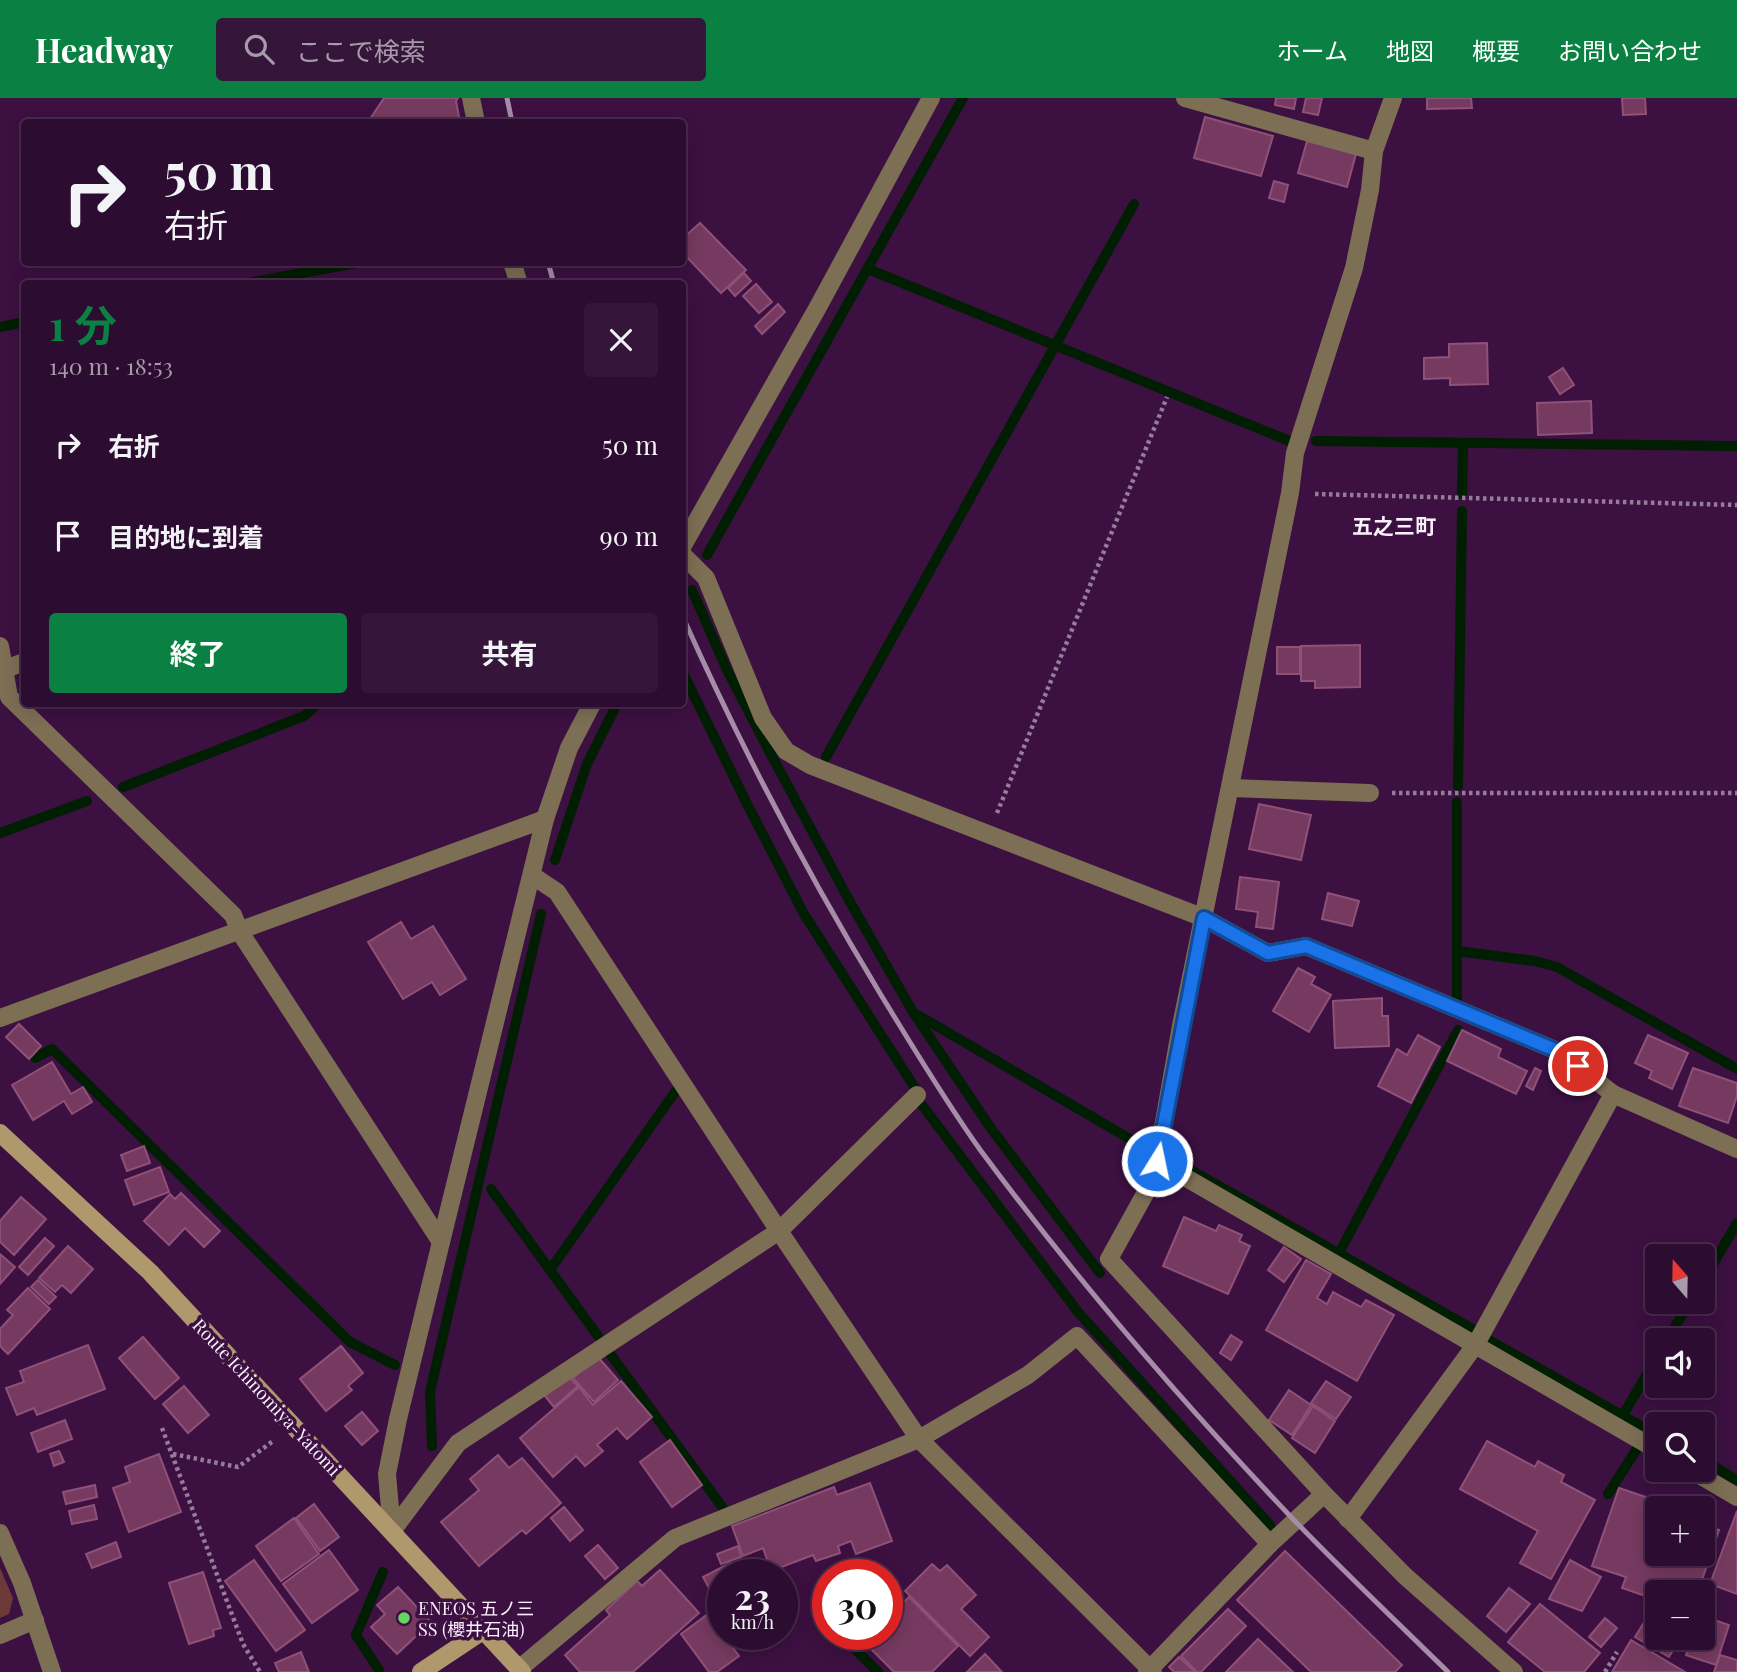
<!DOCTYPE html>
<html lang="ja">
<meta charset="utf-8">
<style>
:root{--surface:#2d0c31;--page:#351539;--text:#f1f3f6;--muted:#a79bab;--line:#482c4d;--accent:#0b8043}
body{margin:0;font-family:"Playfair Display","Noto Sans JP",serif;background:var(--page);color:var(--text);height:100vh;display:flex;flex-direction:column;font-size:26px;white-space:nowrap}
*{box-sizing:border-box;margin:0}
p{font-size:23px;color:var(--muted)}
.icon{flex:none;width:38px;height:38px;fill:none;stroke:currentColor;stroke-width:2;stroke-linecap:round;stroke-linejoin:round}
.map{position:relative;flex:1;overflow:hidden}
.side{position:absolute;left:21px;top:182px;width:665px;height:427px;display:flex;flex-direction:column;background:var(--surface);border-radius:7px;box-shadow:0 4px 18px #0003,0 0 0 2px var(--line)}
.side>*{flex:none}
.top-card{position:absolute;left:21px;top:21px;width:665px;height:147px;border-radius:7px;box-shadow:0 4px 18px #0003,0 0 0 2px var(--line);background:#2d0c31;color:var(--text);overflow:hidden}
.needle{width:46px;rotate:340deg}
.controls{position:absolute;left:1645px;top:1146px;display:grid;gap:14px}
.controls a{display:grid;place-items:center;width:70px;height:70px;border-radius:7px;background:var(--surface);box-shadow:0 4px 18px #0003,0 0 0 2px var(--line);font-size:35px}
.speed{position:absolute;left:707px;top:1461px;display:flex;gap:14px;font-size:35px;font-weight:700;text-align:center}
.speed>*{display:grid;place-content:center;width:91px;height:91px;border-radius:50%;background:var(--surface);box-shadow:0 4px 18px #0003,0 0 0 2px var(--line);line-height:1}
.speed small{font-size:18px;font-weight:400}
.speed .limit{border:10px solid #d22;background:#fff;color:#111}
.pin{position:absolute;display:grid;place-items:center;width:60px;height:60px;color:#fff;margin:-30px;border:4px solid #fff;border-radius:50%;box-shadow:0 2px 7px #0007}
.me{position:absolute;width:77px;margin:-38px;rotate:10deg;stroke-linejoin:round;filter:drop-shadow(0 0 5px #0008)}
.turn{display:flex;align-items:center;gap:24px;height:147px;padding:0 28px;font-size:32px}
.turn .icon{width:91px;height:91px;stroke-width:2.5}
.turn b{display:block;font-size:49px;line-height:60px}
.round{display:grid;place-items:center;flex:none;width:74px;height:74px;border-radius:7px;background:var(--page)}
.headline{display:flex;align-items:center;justify-content:space-between;height:119px;padding:0 28px}
h1{font-size:42px;font-weight:700;line-height:52px;color:var(--accent)}
.button{display:flex;gap:14px;margin-top:auto;padding:14px 28px}
.button a{flex:1;height:80px;border-radius:7px;background:var(--accent);color:#fff;font-size:28px;font-weight:700;line-height:80px;text-align:center}
.button a+a{background:var(--page);color:var(--text)}
ul{padding:0;list-style:none}
li{display:flex;align-items:center;gap:21px;height:91px;padding:0 28px}
li div{flex:1}
li b{display:block;font-size:26px}
li em{font-style:normal}
header{display:flex;align-items:center;gap:42px;box-sizing:border-box;height:98px;padding:0 35px;background:var(--accent);color:#fff}
header strong{font-size:33px}
nav{display:flex;gap:38px;margin-inline-start:auto;font-size:24px}
.search{width:490px;height:63px;background:var(--page);display:flex;align-items:center;gap:18px;box-sizing:border-box;padding:0 24px;border-radius:7px;color:var(--muted);font-size:26px}
.map>svg:first-child{display:block}
.green{fill:#6c3b39}
.lines{fill:none;stroke-linecap:round;stroke-linejoin:round}
.stream{stroke:#001e01;stroke-width:10}
.building{fill:#763a60;stroke:#8f5177;stroke-width:2}
.path{stroke:#967b9a;stroke-width:4.5;stroke-dasharray:3.5 3.5;stroke-linecap:butt}
.street{stroke:#7d6f54;stroke-width:18}
.secondary{stroke:#af986c;stroke-width:18}
.rail{stroke:#a68ca8;stroke-width:5}
.route-casing{stroke:#114b97;stroke-width:18}
.route{stroke:#1a73e8;stroke-width:12}
.poi-dot{fill:#67d466;stroke:#3c1041;stroke-width:2.5}
.labels{text-anchor:middle;dominant-baseline:central;stroke-width:7;stroke-linejoin:round;paint-order:stroke}
.street-label{font-size:18px;fill:#faf0fb;stroke:#3c1041}
.poi-label{font-size:18px;fill:#faf0fb;stroke:#3c1041;text-anchor:start}
.quarter-label{font-size:21px;font-weight:bold;fill:#faf0fb;stroke:#3c1041}
</style>
<header>
<strong>Headway</strong>
<div class="search"><svg class="icon" aria-label="search" viewBox="0 0 24 24"><circle cx="10" cy="10" r="6"/><path d="M15 15l6 6"/></svg>ここで検索</div>
<nav><a>ホーム</a><a>地図</a><a>概要</a><a>お問い合わせ</a></nav>
</header>
<div class="map">
<svg width="1737" height="1574" viewBox="0 0 1737 1574">
<rect width="100%" height="100%" fill="#3c1041"/>
<polygon class="green" points="0,1470 13,1500 9,1516 0,1520"/>
<g class="lines">
<g class="stream">
<polyline points="868,171 1297,346"/>
<polyline points="243,186 361,164"/>
<polyline points="0,229 24,224"/>
<polyline points="1316,343 1737,348"/>
<polyline points="1462,396 1463,345"/>
<polyline points="707,457 963,0"/>
<polyline points="692,492 727,572 767,649 849,802 913,914 990,1029 1100,1175"/>
<polyline points="682,573 747,706 804,816 915,990"/>
<polyline points="826,659 1134,106"/>
<polyline points="1458,688 1462,413"/>
<polyline points="123,689 304,618 318,606"/>
<polyline points="0,735 87,703"/>
<polyline points="555,762 587,666 617,606"/>
<polyline points="1457,853 1535,863 1557,869 1737,971"/>
<polyline points="1457,908 1457,704"/>
<polyline points="916,916 1154,1055"/>
<polyline points="35,960 52,951 350,1244 395,1267"/>
<polyline points="922,1007 1078,1214 1270,1427"/>
<polyline points="1175,1063 1473,1231"/>
<polyline points="491,1091 598,1238"/>
<polyline points="1339,1155 1458,932"/>
<polyline points="550,1172 675,994"/>
<polyline points="1703,1183 1737,1125"/>
<polyline points="1489,1242 1657,1337"/>
<polyline points="1667,1242 1690,1204"/>
<polyline points="611,1257 723,1410"/>
<polyline points="1623,1317 1657,1259"/>
<polyline points="432,1348 430,1294 541,816"/>
<polyline points="1703,1362 1737,1382"/>
<polyline points="1608,1396 1638,1349"/>
<polyline points="840,1536 878,1574"/>
<polyline points="379,1572 356,1537 383,1474"/>
</g>
</g>
<g class="building">
<polygon points="384,0 458,0 456,3 460,24 368,24"/>
<polygon points="1276,0 1296,0 1294,11 1275,7"/>
<polygon points="1306,0 1322,0 1318,17 1303,14"/>
<polygon points="1427,0 1471,0 1472,10 1427,11"/>
<polygon points="1622,0 1645,0 1646,16 1623,17"/>
<polygon points="1205,19 1273,38 1261,78 1194,60"/>
<polygon points="1307,43 1356,56 1347,89 1298,75"/>
<polygon points="1274,83 1288,87 1284,104 1269,100"/>
<polygon points="700,125 746,172 721,195 682,154 682,141"/>
<polygon points="744,175 751,183 735,198 728,190"/>
<polygon points="756,186 772,204 759,215 743,198"/>
<polygon points="778,206 785,214 762,236 755,228"/>
<polygon points="1487,245 1488,286 1450,287 1450,280 1424,281 1424,260 1449,259 1449,246"/>
<polygon points="1563,270 1574,287 1560,296 1549,279"/>
<polygon points="1591,303 1592,335 1538,337 1537,305"/>
<polygon points="1360,547 1360,589 1315,590 1315,583 1301,583 1301,548"/>
<rect x="1277" y="549" width="23" height="27"/>
<polygon points="1259,706 1311,717 1301,762 1249,751"/>
<polygon points="1240,779 1279,784 1273,831 1256,829 1258,814 1236,811"/>
<polygon points="1328,795 1359,803 1352,828 1322,821"/>
<polygon points="401,824 411,841 433,828 466,881 440,897 432,884 403,901 368,844"/>
<polygon points="1298,870 1315,879 1311,886 1331,897 1309,934 1273,913"/>
<polygon points="1382,900 1382,918 1388,918 1389,948 1335,950 1333,903"/>
<polygon points="19,926 41,948 29,961 6,939"/>
<polygon points="1462,932 1501,951 1498,959 1527,973 1516,996 1447,963"/>
<polygon points="1418,937 1440,949 1411,1005 1378,988 1397,951 1407,957"/>
<polygon points="1648,937 1688,955 1672,991 1649,980 1652,973 1635,965"/>
<polygon points="52,964 71,996 83,989 92,1004 72,1016 64,1003 33,1022 12,987"/>
<polygon points="1535,970 1541,973 1533,992 1526,988"/>
<polygon points="1693,970 1737,985 1737,998 1728,1025 1679,1008"/>
<polygon points="144,1048 150,1065 127,1073 121,1057"/>
<polygon points="160,1069 169,1094 134,1107 125,1082"/>
<polygon points="181,1095 220,1133 204,1149 185,1130 169,1147 144,1123 170,1096 175,1101"/>
<polygon points="21,1099 46,1121 14,1157 0,1144 0,1123"/>
<polygon points="1184,1119 1216,1133 1219,1127 1242,1137 1239,1143 1250,1148 1228,1196 1163,1168"/>
<polygon points="45,1140 54,1148 28,1177 19,1169"/>
<polygon points="68,1148 93,1171 71,1195 62,1187 55,1194 39,1180"/>
<polygon points="1284,1149 1301,1161 1284,1184 1268,1172"/>
<polygon points="0,1156 15,1169 0,1186"/>
<polygon points="1306,1162 1331,1176 1317,1200 1327,1206 1333,1194 1361,1209 1366,1202 1394,1217 1357,1283 1266,1232"/>
<polygon points="38,1182 56,1199 49,1206 31,1189"/>
<polygon points="28,1190 50,1211 8,1256 0,1248 0,1231 13,1217 7,1212"/>
<polygon points="1231,1237 1242,1244 1231,1262 1220,1255"/>
<polygon points="143,1239 179,1280 155,1301 119,1260"/>
<polygon points="88,1247 105,1291 37,1317 34,1310 17,1317 6,1290 24,1284 20,1273"/>
<polygon points="341,1248 363,1275 348,1288 352,1292 326,1313 300,1281"/>
<polygon points="598,1259 618,1282 594,1304 573,1280"/>
<polygon points="568,1278 578,1288 554,1309 545,1298"/>
<polygon points="621,1283 652,1319 627,1341 617,1330 597,1347 603,1353 585,1368 576,1358 553,1379 520,1340 579,1289 593,1307"/>
<polygon points="1326,1283 1351,1299 1336,1321 1311,1305"/>
<polygon points="184,1288 209,1317 188,1335 163,1306"/>
<polygon points="1289,1292 1311,1307 1292,1337 1269,1322"/>
<polygon points="1313,1308 1335,1323 1315,1355 1292,1340"/>
<polygon points="362,1314 378,1333 362,1347 345,1328"/>
<polygon points="65,1322 72,1341 38,1354 31,1335"/>
<polygon points="670,1342 702,1387 672,1409 640,1364"/>
<polygon points="1487,1343 1535,1369 1538,1363 1564,1377 1561,1384 1595,1402 1551,1481 1520,1465 1538,1433 1460,1391"/>
<polygon points="59,1353 64,1364 54,1368 50,1356"/>
<polygon points="159,1356 181,1414 129,1434 113,1390 130,1384 125,1369"/>
<polygon points="498,1357 509,1370 522,1360 561,1405 526,1436 522,1432 479,1468 441,1424 479,1392 470,1381"/>
<polygon points="870,1385 892,1443 856,1456 851,1443 838,1448 840,1455 816,1463 813,1457 771,1473 763,1450 743,1458 732,1428 834,1389 837,1397"/>
<polygon points="95,1387 97,1399 66,1406 63,1394"/>
<polygon points="1619,1390 1661,1404 1654,1423 1657,1424 1657,1456 1703,1456 1703,1427 1719,1432 1698,1494 1657,1494 1657,1502 1622,1490 1626,1479 1592,1468"/>
<polygon points="314,1406 339,1439 320,1453 296,1420"/>
<polygon points="94,1407 97,1421 72,1426 69,1413"/>
<polygon points="564,1409 583,1432 570,1443 551,1420"/>
<polygon points="1737,1413 1737,1496 1710,1486"/>
<polygon points="294,1420 319,1456 281,1483 256,1448"/>
<polygon points="116,1444 121,1459 92,1470 86,1456"/>
<polygon points="598,1447 618,1470 605,1481 585,1458"/>
<polygon points="738,1448 741,1459 721,1466 717,1456"/>
<polygon points="329,1452 358,1492 312,1525 283,1486"/>
<polygon points="1285,1453 1402,1567 1395,1574 1311,1574 1237,1502"/>
<polygon points="254,1462 305,1532 276,1553 225,1483"/>
<polygon points="1570,1462 1601,1479 1582,1513 1549,1501"/>
<polygon points="730,1465 736,1477 723,1477 723,1516 703,1479"/>
<polygon points="932,1466 940,1473 947,1467 976,1497 961,1511 989,1539 970,1558 905,1493"/>
<polygon points="660,1472 699,1515 633,1574 580,1574 565,1557 610,1517 606,1512 637,1483 642,1488"/>
<polygon points="203,1474 221,1530 213,1532 214,1538 189,1546 169,1485"/>
<polygon points="398,1489 431,1524 397,1556 371,1529 385,1516 377,1507"/>
<polygon points="1509,1490 1530,1506 1506,1534 1487,1518"/>
<polygon points="909,1499 958,1548 932,1574 894,1574 864,1544 871,1536 887,1536 887,1521"/>
<polygon points="1540,1506 1600,1555 1584,1574 1545,1574 1508,1544"/>
<polygon points="1228,1511 1246,1528 1201,1574 1197,1574 1181,1558"/>
<polygon points="708,1516 739,1558 717,1574 709,1574 681,1536"/>
<polygon points="1703,1518 1729,1527 1716,1567 1686,1557 1692,1540 1703,1540"/>
<polygon points="1605,1520 1617,1530 1601,1549 1589,1539"/>
<polygon points="1646,1521 1657,1527 1657,1540 1680,1541 1669,1559 1635,1539"/>
<polygon points="1258,1541 1293,1574 1226,1574"/>
<polygon points="1631,1542 1685,1574 1612,1574"/>
<polygon points="301,1554 309,1574 279,1574 275,1565"/>
<polygon points="985,1556 1002,1574 967,1574"/>
<polygon points="1720,1557 1737,1562 1737,1574 1714,1574"/>
<polygon points="1179,1559 1195,1574 1174,1574 1169,1569"/>
</g>
<g class="lines">
<g class="path">
<polyline points="1315,396 1737,407"/>
<polyline points="1392,695 1737,695"/>
<polyline points="997,715 1167,299"/>
<polyline points="162,1330 243,1546 260,1574"/>
<polyline points="173,1356 238,1369 273,1343"/>
<polyline points="1605,1574 1617,1554"/>
</g>
<g class="street">
<polyline points="471,0 476,24"/>
<polyline points="1185,0 1374,53"/>
<polyline points="1393,0 1374,53 1370,92 1354,170 1295,355 1290,395 1181,928 1157,1063 1146,1094 1109,1161 1324,1396 1405,1478 1514,1574"/>
<polyline points="512,164 519,186"/>
<polyline points="682,449 818,209 931,0"/>
<polyline points="682,456 706,480 763,620 786,653 810,667 1204,820 1268,855 1306,848 1560,954 1613,996 1737,1051"/>
<polyline points="0,548 9,599 233,817 240,834 441,1144"/>
<polyline points="0,573 24,564"/>
<polyline points="592,606 569,650 545,721 441,1144 398,1321 387,1376 392,1433 458,1345 779,1133 917,997"/>
<polyline points="1231,690 1370,695"/>
<polyline points="533,778 557,794 779,1133 919,1341 1153,1574"/>
<polyline points="0,920 545,721"/>
<polyline points="1157,1063 1657,1352"/>
<polyline points="1691,1372 1737,1399"/>
<polyline points="1348,1421 1476,1246 1613,996"/>
<polyline points="0,1435 22,1485 52,1574"/>
<polyline points="0,1537 35,1522"/>
<polyline points="519,1571 675,1440 919,1341 1028,1277 1077,1238 1270,1446"/>
<polyline points="1147,1574 1270,1446 1324,1396"/>
</g>
<g class="secondary">
<polyline points="0,1035 150,1174 522,1574"/>
<polyline points="421,1574 484,1532"/>
</g>
<g class="rail">
<polyline points="507,0 512,24"/>
<polyline points="548,164 554,186"/>
<path d="M682 517C740 647 807 775 881 897 913 949 945 1003 981 1053 1077 1182 1182 1304 1293 1421 1343 1473 1396 1523 1448 1574"/>
</g>
</g>
<g class="lines">
<defs>
<polyline id="route" points="1157,1063 1204,820 1268,855 1306,848 1560,954 1578,968"/>
</defs>
<use href="#route" class="route-casing"/>
<use href="#route" class="route"/>
</g>
<circle class="poi-dot" cx="404" cy="1520" r="7"/>
<g class="labels">
<g class="street-label">
<text transform="translate(267 1299) rotate(47)">Route Ichinomiya-Yatomi</text>
</g>
<g class="poi-label">
<text x="418" y="1510">ENEOS 五ノ三<tspan x="418" dy="21">SS (櫻井石油)</tspan></text>
</g>
<g class="quarter-label">
<text x="1394" y="427">五之三町</text>
</g>
</g>
</svg>
<div class="controls">
<a><svg class="needle" viewBox="-14 -14 28 28"><path d="M0-13l5 13h-10z" fill="#e53935"/><path d="M0 13l5-13h-10z" fill="#a79bab"/></svg></a>
<a><svg class="icon" aria-label="sound" viewBox="0 0 24 24"><path d="M4 9h4l5-4v14l-5-4H4zM17 9q2 3 0 6"/></svg></a>
<a><svg class="icon" aria-label="search" viewBox="0 0 24 24"><circle cx="10" cy="10" r="6"/><path d="M15 15l6 6"/></svg></a>
<a>+</a>
<a>−</a>
</div>
<div class="speed"><div>23<small>km/h</small></div><div class="limit">30</div></div>
<div class="pin" style="left:1578px;top:968px;background:#d93025"><svg class="icon" aria-label="arrive" viewBox="0 0 24 24"><path d="M6 21V4h12l-3 4 3 4H6"/></svg></div>
<svg class="me" style="left:1157px;top:1063px" viewBox="-20 -20 40 40"><circle r="17" fill="#1a73e8" stroke="#fff" stroke-width="3"/><path d="M0-11L8 9 0 5-8 9z" fill="#fff"/></svg>
<div class="top-card">
<div class="turn"><svg class="icon" aria-label="right" viewBox="0 0 24 24"><path d="M7 20v-9h11M14 6l5 5-5 5"/></svg><div><b>50 m</b>右折</div></div>
</div>
<section class="side">
<div class="headline"><div><h1>1 分</h1><p>140 m · 18:53</p></div><a class="round"><svg class="icon" aria-label="close" viewBox="0 0 24 24"><path d="M6 6l12 12M18 6L6 18"/></svg></a></div>
<ul>
<li><svg class="icon" aria-label="right" viewBox="0 0 24 24"><path d="M7 20v-9h11M14 6l5 5-5 5"/></svg><div><b>右折</b></div><em>50 m</em></li>
<li><svg class="icon" aria-label="arrive" viewBox="0 0 24 24"><path d="M6 21V4h12l-3 4 3 4H6"/></svg><div><b>目的地に到着</b></div><em>90 m</em></li>
</ul>
<div class="button"><a>終了</a><a>共有</a></div>
</section>
</div>
